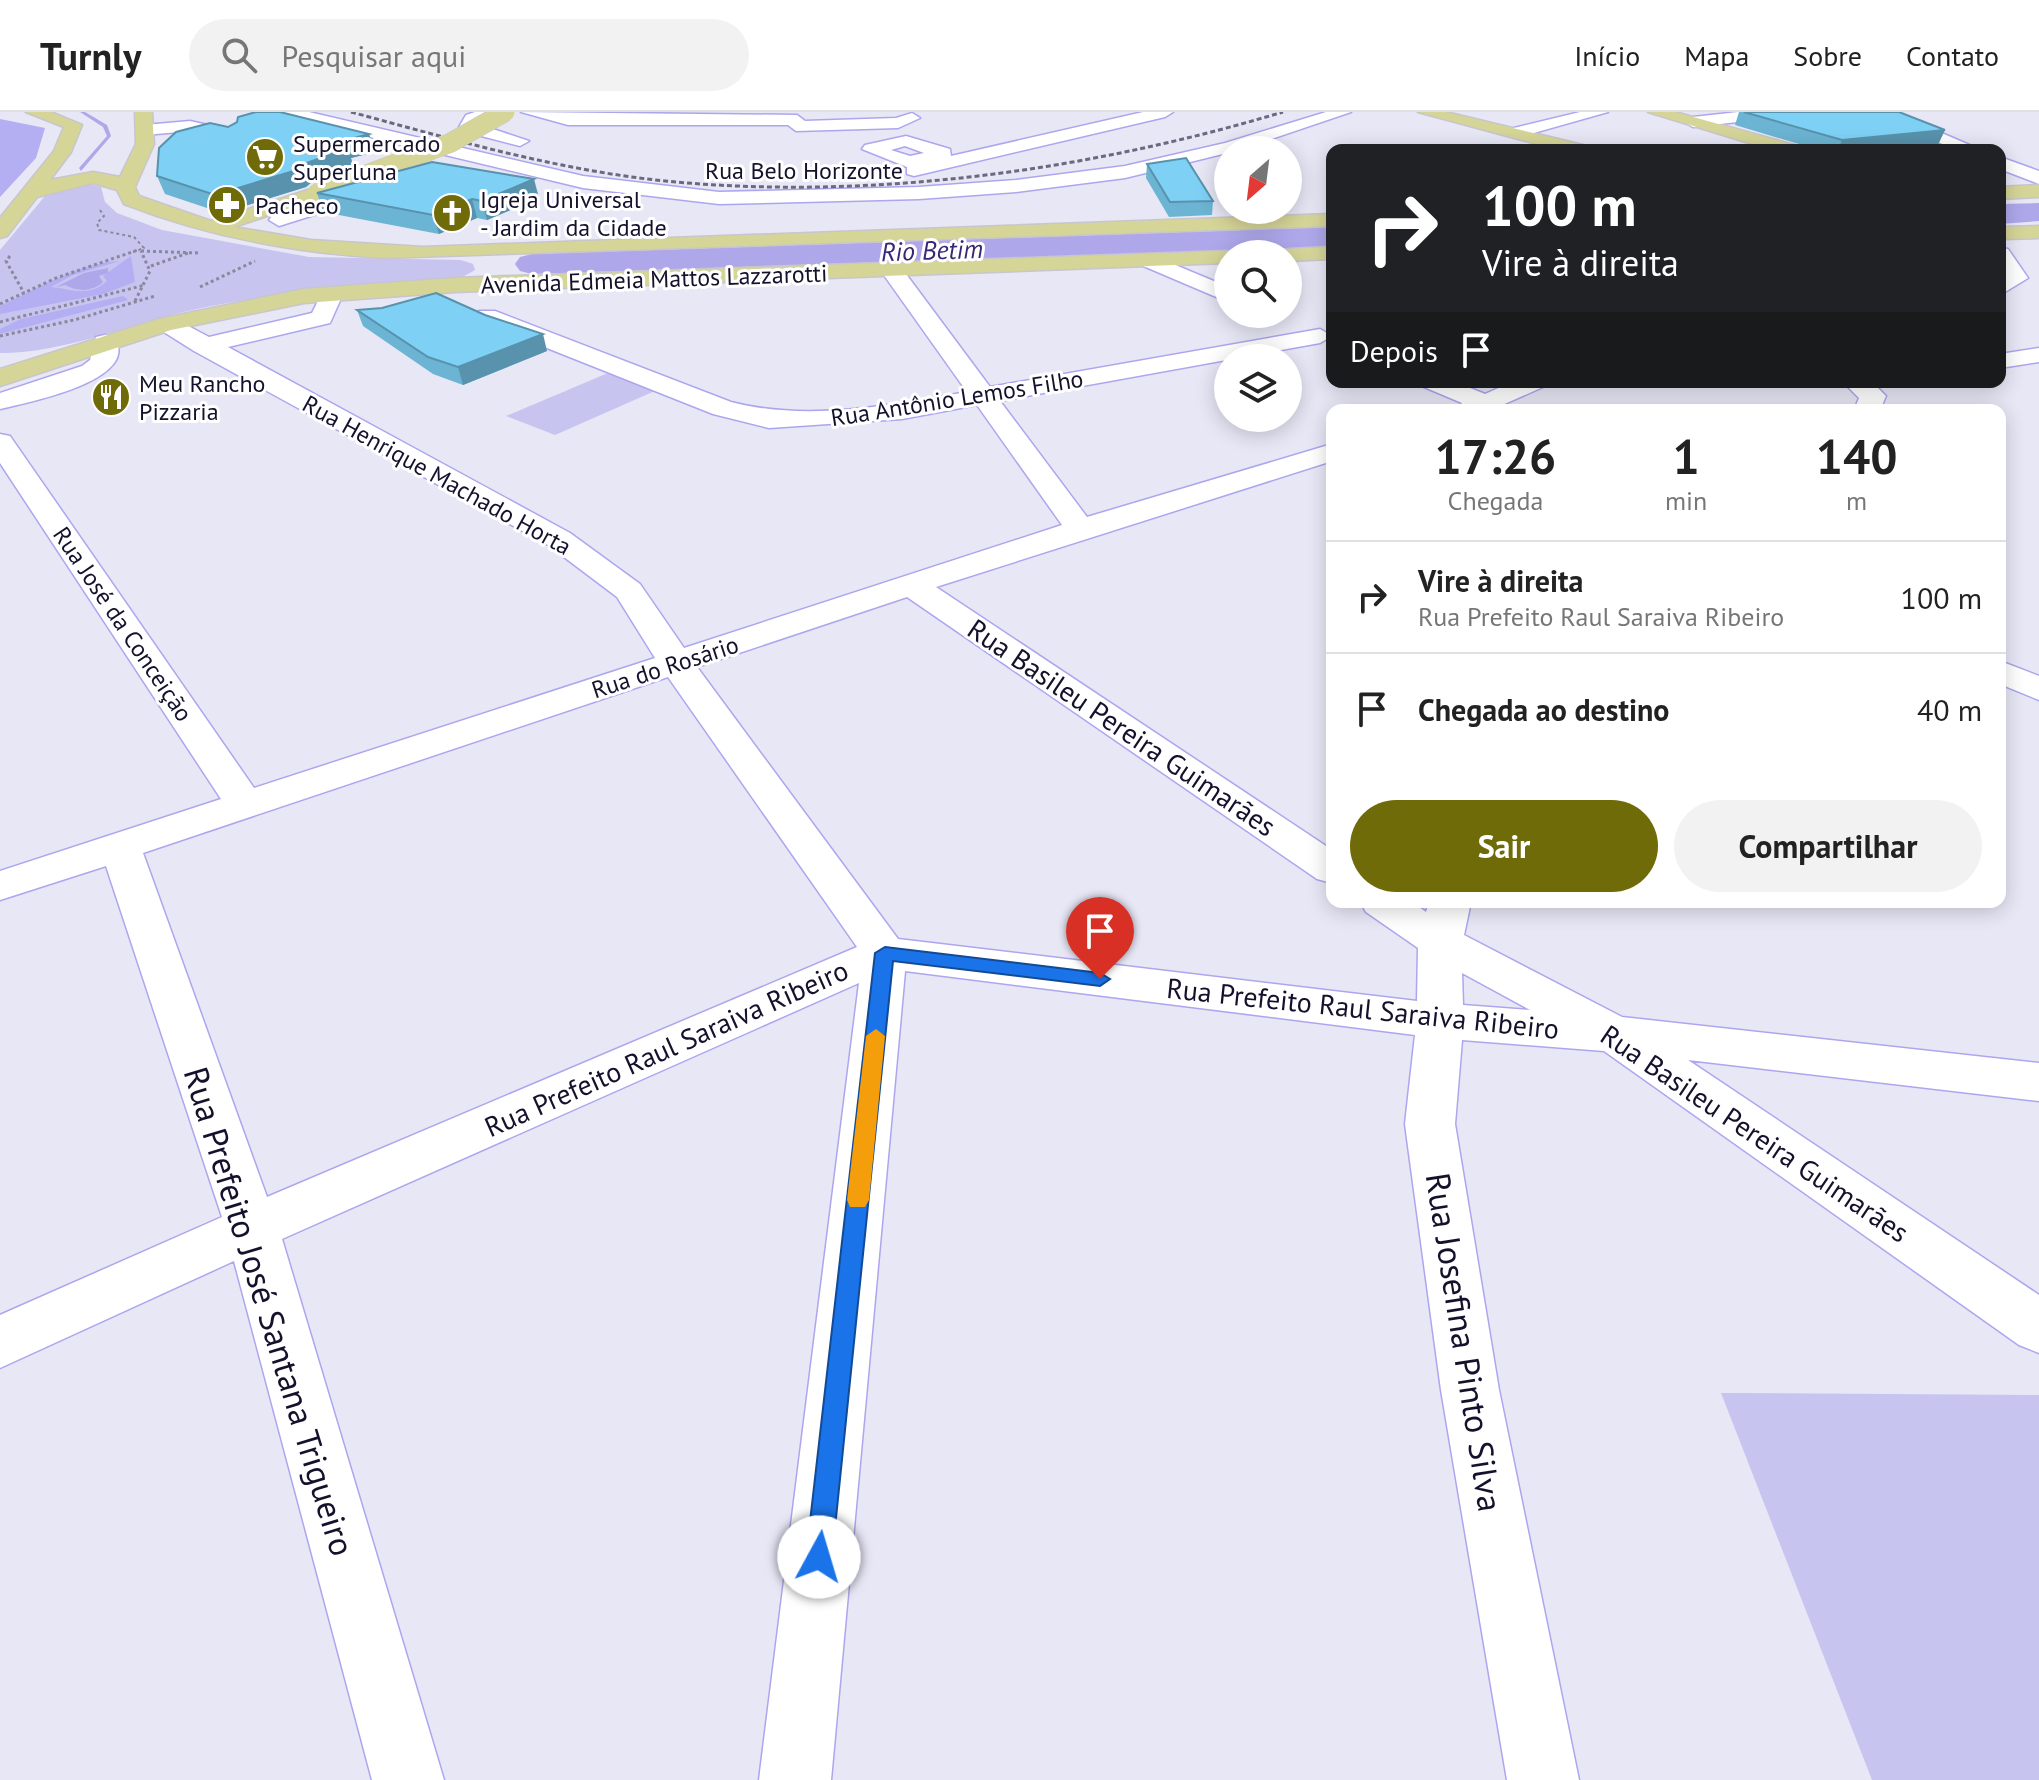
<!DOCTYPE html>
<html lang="pt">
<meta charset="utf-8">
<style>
:root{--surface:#fff;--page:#f2f2f2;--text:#222;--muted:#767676;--line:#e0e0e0;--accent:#6e6b08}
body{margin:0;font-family:"PT Sans",sans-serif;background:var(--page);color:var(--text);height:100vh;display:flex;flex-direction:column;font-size:30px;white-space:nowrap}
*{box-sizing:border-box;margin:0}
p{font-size:26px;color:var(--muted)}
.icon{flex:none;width:44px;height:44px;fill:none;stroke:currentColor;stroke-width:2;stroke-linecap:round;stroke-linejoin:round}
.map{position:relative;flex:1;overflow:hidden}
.sheet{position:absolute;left:1326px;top:292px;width:680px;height:504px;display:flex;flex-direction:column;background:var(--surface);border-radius:16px;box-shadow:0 4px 20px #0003}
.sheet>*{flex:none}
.banner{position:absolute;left:1326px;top:32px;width:680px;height:244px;border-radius:16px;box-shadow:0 4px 20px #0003;background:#202124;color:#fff;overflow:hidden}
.needle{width:52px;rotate:208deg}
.buttons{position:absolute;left:1214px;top:24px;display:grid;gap:16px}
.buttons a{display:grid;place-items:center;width:88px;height:88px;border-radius:50%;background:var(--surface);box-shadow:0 4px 20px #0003;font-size:40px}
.pin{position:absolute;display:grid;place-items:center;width:68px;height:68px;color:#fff;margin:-82px -34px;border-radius:50% 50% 50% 0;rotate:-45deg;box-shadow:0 0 8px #0007}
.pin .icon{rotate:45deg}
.me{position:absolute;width:88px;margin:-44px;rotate:6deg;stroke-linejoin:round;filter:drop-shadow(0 0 6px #0008)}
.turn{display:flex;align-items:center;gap:28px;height:168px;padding:0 24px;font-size:36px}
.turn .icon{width:104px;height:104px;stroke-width:2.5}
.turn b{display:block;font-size:56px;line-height:68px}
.then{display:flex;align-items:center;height:76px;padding:0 24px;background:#0003;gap:16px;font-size:30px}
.eta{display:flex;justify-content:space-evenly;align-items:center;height:136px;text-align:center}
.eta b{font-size:48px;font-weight:700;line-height:56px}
.primary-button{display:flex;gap:16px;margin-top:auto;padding:16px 24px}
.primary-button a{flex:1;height:92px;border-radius:48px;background:var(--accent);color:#fff;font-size:32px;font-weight:700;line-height:92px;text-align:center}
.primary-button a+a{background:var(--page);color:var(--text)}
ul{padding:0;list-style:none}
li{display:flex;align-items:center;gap:24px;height:112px;padding:0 24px;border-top:2px solid var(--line)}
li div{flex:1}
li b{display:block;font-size:30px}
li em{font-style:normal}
header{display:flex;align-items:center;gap:48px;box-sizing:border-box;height:112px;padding:0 40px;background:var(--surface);border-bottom:2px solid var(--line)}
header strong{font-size:38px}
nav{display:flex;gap:44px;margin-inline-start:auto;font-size:28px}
.search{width:560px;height:72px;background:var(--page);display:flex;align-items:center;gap:20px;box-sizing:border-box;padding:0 28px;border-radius:44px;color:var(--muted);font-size:30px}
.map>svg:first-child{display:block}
.green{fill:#c7c4f0}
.forest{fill:#b4aef2}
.water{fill:#aea8eb}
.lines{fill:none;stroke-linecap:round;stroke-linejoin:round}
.stream{fill:#aea8eb;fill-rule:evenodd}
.river{fill:#aea8eb;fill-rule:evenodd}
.minor-casing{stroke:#ada6ee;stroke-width:3}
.major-casing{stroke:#c7c6cc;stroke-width:3}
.path-far1{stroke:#8a889c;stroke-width:2;stroke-dasharray:3 3;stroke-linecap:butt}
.path{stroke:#8a889c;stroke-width:3;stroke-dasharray:3 3;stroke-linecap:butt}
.minor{fill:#fff;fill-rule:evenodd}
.major{fill:#d6d598;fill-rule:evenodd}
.rail{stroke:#6b687f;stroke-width:3;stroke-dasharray:5 3;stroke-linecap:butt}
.major-bridge-casing{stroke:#c7c6cc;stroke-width:20;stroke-linecap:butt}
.major-bridge{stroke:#d6d598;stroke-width:19}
.wall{fill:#6cb4d3}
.shaded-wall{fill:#5892ac}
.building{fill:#7ed1f5;stroke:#5892ac;stroke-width:2}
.route{fill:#1a73e8;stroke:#114b97;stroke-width:2}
.slow{fill:#f59e0b}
.labels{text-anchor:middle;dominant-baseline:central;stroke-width:6;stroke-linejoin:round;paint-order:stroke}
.far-poi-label{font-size:24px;fill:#15112c;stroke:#fff;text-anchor:start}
.far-street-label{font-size:24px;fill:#15112c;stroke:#fff}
.far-water-label{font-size:26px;font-style:italic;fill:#382774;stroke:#fff}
.street-label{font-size:28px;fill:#15112c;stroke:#fff}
.near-street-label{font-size:34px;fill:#15112c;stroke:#fff}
</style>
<header>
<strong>Turnly</strong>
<div class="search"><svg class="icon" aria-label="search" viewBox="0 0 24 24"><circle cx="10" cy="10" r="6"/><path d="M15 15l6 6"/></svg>Pesquisar aqui</div>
<nav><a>Início</a><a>Mapa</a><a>Sobre</a><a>Contato</a></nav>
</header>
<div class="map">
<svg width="2039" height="1668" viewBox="0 0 2039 1668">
<rect width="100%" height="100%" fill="#e7e7f6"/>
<g class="green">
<path d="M89 72 101 75 105 90 117 101 162 118 309 145 461 148 473 152 475 158 459 167C371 174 283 179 197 197 131 211 67 241 0 241V138L50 78Z"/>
<polygon points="608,261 657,278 555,323 506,304"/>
<polygon points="1721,1281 2039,1283 2039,1668 1872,1668"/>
</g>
<g class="forest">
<polygon points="0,7 45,16 36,46 0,85"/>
<path d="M131 144 135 170 103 182 0 202V194C37 177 78 151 120 149L73 163 51 175C72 177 88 186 107 169L103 164Z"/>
<polygon points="123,184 128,188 0,222 0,217 21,207"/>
</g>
<path class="water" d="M108 156V161L99 164 103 170C92 180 78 180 65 173L56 175 84 161Z"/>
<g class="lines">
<polygon class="stream" points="80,0 85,0 107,13 111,24 81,59 79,56 107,24 103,15"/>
<g class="river">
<polygon points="2039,91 2039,109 2000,112 2000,92"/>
<polygon points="1332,115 1332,135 532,162 520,159 515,152 520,145 532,142"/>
</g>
<defs>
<g id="minor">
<polygon points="280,0 309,0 583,64 719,80 919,75 1016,68 1125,54 1225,31 1326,0 1351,0 1239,38 1125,66 1016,80 919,87 719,92 583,76 282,4"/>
<polygon points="475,0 497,0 478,12 529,29 520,34 462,19 459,15 466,3"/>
<polygon points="521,0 797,3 805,9 896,6 912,1 920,6 898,16 796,19 788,13 568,13"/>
<path d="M1143 0H1173L1165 5 914 64 907 62V55L862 37 865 33 906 24 950 37 951 44ZM905 34 924 41 910 44 891 38Z"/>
<polygon points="1580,0 1608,0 1516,26 1507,21 1510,17"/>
<polygon points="1738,0 1791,0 1783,5 1693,15 1685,10 1693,5"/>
<polygon points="1870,0 1893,0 1981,38 1956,38"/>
<polygon points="190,9 239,20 242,24 233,29 190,19 145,23 136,18 145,13"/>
<polygon points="2000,45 2039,59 2039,72 2000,57"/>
<polygon points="380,70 387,72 387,80 279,114 269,108 272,104"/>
<polygon points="2000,136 2008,137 2028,166 2000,183 2000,167 2005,164 2000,157"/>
<polygon points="1149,142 1228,175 1228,190 1141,153 1138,148 1141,143"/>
<path d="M892 152 900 154 990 275 1320 217 1332 224 1320 231 1000 289 1087 405 1332 332V349L936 475 1332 738V771L1317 767 907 485 697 555 898 827 1417 889 1418 836 1366 800 1360 790H1412L1426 800 1429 790H1471L1464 823 1622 905 2039 951V989L1688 948 2039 1183V1241L2019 1233 1604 939 1462 928 1455 1012 1499 1278 1579 1668H1507L1441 1278 1405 1012 1415 923 905 859 831 1668H759L859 871 282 1127 444 1668H372L234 1149 0 1256V1203L222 1105 106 754 0 788V759L221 687 0 351V322L10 324 254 676 655 546 617 485 548 433 194 239 159 217 155 212 159 207H175L209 225 312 201 324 177H340L343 182 330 211 228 235 570 421 640 472 684 536 1062 413 977 293 902 307 769 316 713 302 479 209 475 204 479 199H495L731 290C808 310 890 293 967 280L881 159ZM668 565 857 835 267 1085 143 741ZM1462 861 1530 898 1463 893Z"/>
<path d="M105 223 114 225C143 269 24 291 0 297V281L82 254 90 248 96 225Z"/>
<polygon points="2039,236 2039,250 2000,256 2000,242"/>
<polygon points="1420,270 1455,270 1485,282 1512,270 1547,270 1543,275 1500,294 1501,298 1456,298 1462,291 1424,275"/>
<polygon points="1843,270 1872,270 1886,284 1880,298 1854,298 1859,286"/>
<polygon points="2000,549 2039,564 2039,588 2000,572"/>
</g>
<g id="major">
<path d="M26 0H51L82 13 71 40 50 68 93 60 120 65 136 32 135 0H152L154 32 135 75 139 84 211 109 317 75 327 81 324 85 234 115 311 128 423 135 1332 102V114L385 146C295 141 209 125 124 92L117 78 93 71 37 85 7 124 0 126V106L54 39 64 15Z"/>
<polygon points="1418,0 1446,0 1587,34 1590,38 1559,38"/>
<polygon points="1648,0 1675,0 1798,34 1801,38 1772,38"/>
<polygon points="2039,73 2039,85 2000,87 2000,75"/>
<polygon points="2039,114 2039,126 2000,127 2000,115"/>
<polygon points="1332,135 1332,147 1288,149 1288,142 1278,142 1288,137"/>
<polygon points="1228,139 1237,142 1228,142 1228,151 455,180 304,191 171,218 0,274 0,257 159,207 304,177 455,166"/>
</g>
</defs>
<use href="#minor" class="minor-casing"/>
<use href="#major" class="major-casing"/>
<g class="path-far1">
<polyline points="100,98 104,104 97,111 99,118 134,125 144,136 133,140"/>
<polyline points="141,139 167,140"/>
</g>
<g class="path">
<polyline points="141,139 199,141"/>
<polyline points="10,144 6,149 24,181"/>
<polyline points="151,154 188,141"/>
<polyline points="200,175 255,149"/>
<polyline points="135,189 150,159 141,139"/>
<polyline points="0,192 56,166 138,138"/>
<polyline points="0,210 145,173"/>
<polyline points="0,224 74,208 155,184"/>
</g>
<use href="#minor" class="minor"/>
<use href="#major" class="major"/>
<path class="rail" d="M351 0C454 28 558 58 665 69 870 89 1086 59 1283 0"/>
<defs>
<polyline id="major-bridge" points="317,81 450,31 505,0"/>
</defs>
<use href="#major-bridge" class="major-bridge-casing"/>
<use href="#major-bridge" class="major-bridge"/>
</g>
<g class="wall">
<polygon points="1739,0 1899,0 1938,33 1889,38 1819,38 1735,13"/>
<polygon points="369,22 375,40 351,46 353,54 313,69 306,75 222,101 165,82 157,64"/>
<polygon points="1147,52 1213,89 1212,103 1169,105 1146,66"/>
<polygon points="317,81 539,86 487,108 477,106 439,122 323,100"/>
<polygon points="357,198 547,239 463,273 433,262 363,214"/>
</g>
<g class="shaded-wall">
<polygon points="1945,18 1938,33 1889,38 1838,38 1842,28"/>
<polygon points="369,22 375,40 351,46 353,54 313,69 306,75 222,101 215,83 329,33"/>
<polygon points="534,67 539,86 487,108 482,89"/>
<polygon points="472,87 477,106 439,122 433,103"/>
<polygon points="543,222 547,239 463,273 458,255"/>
</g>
<g class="building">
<polygon points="256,0 280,0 369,22 329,33 348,36 307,51 300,57 215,83 157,64 159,36 176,20 210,11 228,15 237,10 238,5"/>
<polygon points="1744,0 1899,0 1945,18 1842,28"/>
<polygon points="1186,46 1213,89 1170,90 1147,52"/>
<polygon points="432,50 534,67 482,89 472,87 433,103 317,81"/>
<polygon points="436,181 485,203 543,222 458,255 428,245 357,198 382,196"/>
</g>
<polygon class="route" points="885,835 1100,861 1110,867 1100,874 893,849 832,1445 828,1455 819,1459 810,1455 806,1445 875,841"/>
<polygon class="slow" points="876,917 885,924 869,1088 865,1095 850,1095 847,1088 866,924"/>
<defs>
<symbol id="supermarket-disc" viewBox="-11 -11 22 22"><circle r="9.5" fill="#6e6b08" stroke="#fff"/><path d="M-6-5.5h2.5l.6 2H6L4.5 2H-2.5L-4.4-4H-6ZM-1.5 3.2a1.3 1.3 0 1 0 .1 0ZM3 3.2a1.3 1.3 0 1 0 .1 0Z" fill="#fff"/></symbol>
<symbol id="pharmacy-disc" viewBox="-11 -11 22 22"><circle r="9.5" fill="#6e6b08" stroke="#fff"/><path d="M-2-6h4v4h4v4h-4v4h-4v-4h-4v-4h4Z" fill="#fff"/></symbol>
<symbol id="church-disc" viewBox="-11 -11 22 22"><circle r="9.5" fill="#6e6b08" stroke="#fff"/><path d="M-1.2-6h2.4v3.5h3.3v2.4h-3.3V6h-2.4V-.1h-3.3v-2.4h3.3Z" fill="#fff"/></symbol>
<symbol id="restaurant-disc" viewBox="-11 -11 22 22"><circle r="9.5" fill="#6e6b08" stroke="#fff"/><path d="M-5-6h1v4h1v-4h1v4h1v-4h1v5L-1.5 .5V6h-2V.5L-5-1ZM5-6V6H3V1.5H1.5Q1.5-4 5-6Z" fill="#fff"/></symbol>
</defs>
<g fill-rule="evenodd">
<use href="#supermarket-disc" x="243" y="23" width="44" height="44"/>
<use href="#pharmacy-disc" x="205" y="71" width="44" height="44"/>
<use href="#church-disc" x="430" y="79" width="44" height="44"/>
<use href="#restaurant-disc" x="89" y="263" width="44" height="44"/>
</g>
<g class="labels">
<g class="far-poi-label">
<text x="293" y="31">Supermercado<tspan x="293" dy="28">Superluna</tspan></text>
<text x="480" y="87">Igreja Universal<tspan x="480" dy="28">- Jardim da Cidade</tspan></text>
<text x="255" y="93">Pacheco</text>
<text x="139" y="271">Meu Rancho<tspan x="139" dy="28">Pizzaria</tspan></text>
</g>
<g class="far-street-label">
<text x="804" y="58">Rua Belo Horizonte</text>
<text transform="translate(654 167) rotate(-2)">Avenida Edmeia Mattos Lazzarotti</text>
<text transform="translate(957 286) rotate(-9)">Rua Antônio Lemos Filho</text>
<text transform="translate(437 363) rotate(29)">Rua Henrique Machado Horta</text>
<text transform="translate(123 512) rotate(56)">Rua José da Conceição</text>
<text transform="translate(665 555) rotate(-18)">Rua do Rosário</text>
</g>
<g class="far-water-label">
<text transform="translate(932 138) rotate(-2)">Rio Betim</text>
</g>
<g class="street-label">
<text transform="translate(1122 615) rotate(34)">Rua Basileu Pereira Guimarães</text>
<text transform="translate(1363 896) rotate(6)">Rua Prefeito Raul Saraiva Ribeiro</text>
<text transform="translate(666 936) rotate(-24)">Rua Prefeito Raul Saraiva Ribeiro</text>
<text transform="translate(1755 1021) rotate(34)">Rua Basileu Pereira Guimarães</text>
</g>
<g class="near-street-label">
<text transform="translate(270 1199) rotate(73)">Rua Prefeito José Santana Trigueiro</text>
<text transform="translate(1465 1230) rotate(81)">Rua Josefina Pinto Silva</text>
</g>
</g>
</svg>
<div class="buttons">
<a><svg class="needle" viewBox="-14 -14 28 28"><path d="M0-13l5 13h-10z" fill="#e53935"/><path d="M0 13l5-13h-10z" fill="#767676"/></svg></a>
<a><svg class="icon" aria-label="search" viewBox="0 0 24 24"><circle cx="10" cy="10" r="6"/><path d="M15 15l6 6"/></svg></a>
<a><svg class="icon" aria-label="layers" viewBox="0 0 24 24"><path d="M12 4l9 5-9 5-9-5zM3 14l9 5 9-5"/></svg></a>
</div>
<div class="pin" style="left:1100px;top:867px;background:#d93025"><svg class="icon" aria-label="arrive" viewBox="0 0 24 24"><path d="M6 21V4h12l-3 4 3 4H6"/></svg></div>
<svg class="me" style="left:819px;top:1445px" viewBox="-20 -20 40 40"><circle r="19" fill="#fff"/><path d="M0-13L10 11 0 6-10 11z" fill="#1a73e8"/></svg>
<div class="banner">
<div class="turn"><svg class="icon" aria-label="right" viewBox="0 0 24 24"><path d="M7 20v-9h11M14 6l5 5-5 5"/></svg><div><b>100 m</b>Vire à direita</div></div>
<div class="then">Depois<svg class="icon" aria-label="arrive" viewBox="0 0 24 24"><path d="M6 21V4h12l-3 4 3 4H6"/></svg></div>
</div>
<section class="sheet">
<div class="eta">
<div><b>17:26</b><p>Chegada</p></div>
<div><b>1</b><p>min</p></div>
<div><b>140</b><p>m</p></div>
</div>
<ul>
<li><svg class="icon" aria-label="right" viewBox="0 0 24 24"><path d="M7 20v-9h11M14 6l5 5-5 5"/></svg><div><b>Vire à direita</b><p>Rua Prefeito Raul Saraiva Ribeiro</p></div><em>100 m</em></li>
<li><svg class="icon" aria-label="arrive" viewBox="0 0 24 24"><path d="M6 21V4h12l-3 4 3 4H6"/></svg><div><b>Chegada ao destino</b></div><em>40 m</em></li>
</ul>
<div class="primary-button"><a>Sair</a><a>Compartilhar</a></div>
</section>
</div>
